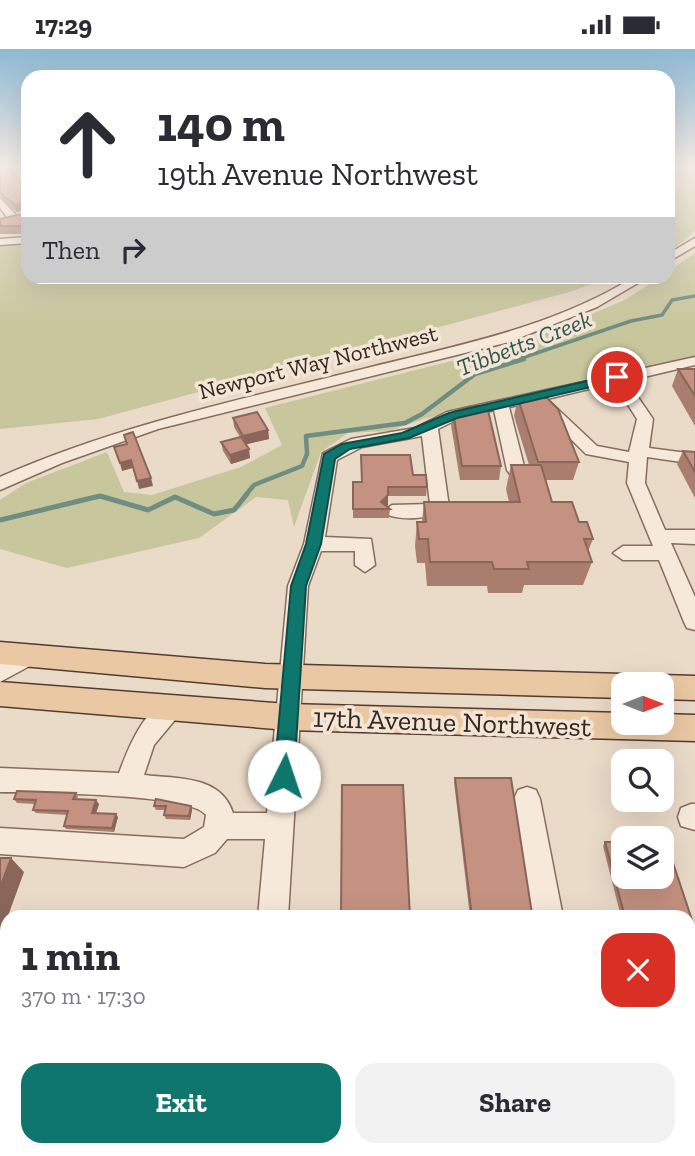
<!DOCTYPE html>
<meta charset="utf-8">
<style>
:root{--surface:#fff;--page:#f2f2f3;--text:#2b2b33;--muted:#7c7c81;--accent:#0f766e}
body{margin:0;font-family:"Zilla Slab",serif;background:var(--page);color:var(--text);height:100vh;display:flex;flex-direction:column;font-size:26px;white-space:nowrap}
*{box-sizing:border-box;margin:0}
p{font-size:23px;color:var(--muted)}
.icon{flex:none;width:38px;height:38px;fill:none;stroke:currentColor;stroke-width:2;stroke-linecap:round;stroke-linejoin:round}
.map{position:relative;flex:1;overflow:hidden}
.panel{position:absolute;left:0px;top:861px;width:696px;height:247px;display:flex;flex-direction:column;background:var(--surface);border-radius:21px 21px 0 0;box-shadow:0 7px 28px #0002}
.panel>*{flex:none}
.guide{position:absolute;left:21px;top:21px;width:654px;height:214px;border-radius:21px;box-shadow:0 7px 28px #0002;background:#fff;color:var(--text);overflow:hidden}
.needle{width:46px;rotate:90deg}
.controls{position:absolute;left:611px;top:623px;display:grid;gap:14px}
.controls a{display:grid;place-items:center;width:63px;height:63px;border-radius:14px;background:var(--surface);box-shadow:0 7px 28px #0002;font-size:35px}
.pin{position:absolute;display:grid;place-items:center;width:60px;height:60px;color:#fff;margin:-30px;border:4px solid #fff;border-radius:50%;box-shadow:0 2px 7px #0007}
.me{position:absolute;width:77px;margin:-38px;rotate:4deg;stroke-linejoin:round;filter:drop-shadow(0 0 5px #0008)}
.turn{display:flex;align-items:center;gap:24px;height:147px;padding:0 21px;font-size:32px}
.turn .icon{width:91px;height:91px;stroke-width:2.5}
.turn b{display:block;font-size:49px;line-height:60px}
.then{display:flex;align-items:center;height:66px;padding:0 21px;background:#0003;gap:14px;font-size:26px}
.round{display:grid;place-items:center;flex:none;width:74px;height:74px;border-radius:21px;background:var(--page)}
.head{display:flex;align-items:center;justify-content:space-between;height:119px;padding:0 21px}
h1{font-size:42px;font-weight:700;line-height:52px}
.cta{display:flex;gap:14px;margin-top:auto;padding:14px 21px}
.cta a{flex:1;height:80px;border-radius:21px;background:var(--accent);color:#fff;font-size:28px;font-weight:700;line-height:80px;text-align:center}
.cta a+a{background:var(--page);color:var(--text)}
.status{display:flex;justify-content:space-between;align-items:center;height:49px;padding:0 35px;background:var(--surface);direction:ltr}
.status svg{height:19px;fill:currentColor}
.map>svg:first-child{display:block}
.green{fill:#c8c69d}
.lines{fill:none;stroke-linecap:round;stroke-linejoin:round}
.stream-far2{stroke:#708d81;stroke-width:3.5}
.stream-far1{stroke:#708d81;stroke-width:4.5}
.stream{stroke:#708d81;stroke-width:5}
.minor-casing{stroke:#856d5f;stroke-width:3}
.major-casing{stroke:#533c32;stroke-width:3}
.minor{fill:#f6e9da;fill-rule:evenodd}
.major{fill:#eac8a4;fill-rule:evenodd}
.wall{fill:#a97e6f}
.shaded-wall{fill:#8a665a}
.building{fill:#c59281;stroke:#8a665a;stroke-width:2}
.route{fill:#0f766e;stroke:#0a4d48;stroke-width:2}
.labels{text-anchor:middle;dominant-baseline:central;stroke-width:7;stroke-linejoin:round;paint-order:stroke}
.far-street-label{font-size:23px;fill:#362821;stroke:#f3e6d7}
.far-water-label{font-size:24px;font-style:italic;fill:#32554d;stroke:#f3e6d7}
.street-label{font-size:28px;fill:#362821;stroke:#f3e6d7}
</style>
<div class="status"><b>17:29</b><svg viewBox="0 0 49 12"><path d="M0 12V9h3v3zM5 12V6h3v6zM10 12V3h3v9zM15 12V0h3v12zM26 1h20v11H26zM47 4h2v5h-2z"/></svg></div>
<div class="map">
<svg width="695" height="1107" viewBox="0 0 695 1107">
<rect width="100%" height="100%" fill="#eadac8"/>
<g class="green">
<polygon points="669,118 695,118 695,182 669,204"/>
<polygon points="28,194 28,228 609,228 573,242 98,370 0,380 0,195"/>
<polygon points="695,204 695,312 638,324 623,321 424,370 389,382 348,384 321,403 294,478 288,451 256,448 199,489 67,519 0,500 0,451 26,434 107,403 124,443 152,446 241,418 282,396 265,359 523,294 625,251 660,228 668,228 669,222"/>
</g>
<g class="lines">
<polyline class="stream-far2" points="516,311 631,272 662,266 672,251 695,247"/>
<polyline class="stream-far1" points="245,447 254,436 302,417 307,405 306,387 405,374 422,365 475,325 524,310"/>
<polyline class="stream" points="0,471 100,447 148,461 175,448 214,465 234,461 247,445"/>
<defs>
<g id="minor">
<polygon points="0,118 25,118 0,122"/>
<polygon points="0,149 18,168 18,172 10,172 0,159"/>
<polygon points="28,188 28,194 0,196 0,190"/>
<polygon points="695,189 695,197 668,213 668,205"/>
<path d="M634 228H648L597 258 509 293 158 380 62 414 0 441V428C120 375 248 349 375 317 465 295 555 277 634 228Z"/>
<path d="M695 308V316L627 332 653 370 649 399 695 405V415L647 408 645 434 665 481H695V495L671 494 695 548V581L687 579 684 573 659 511H623L613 504 623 497H653L627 434 629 413 586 405 533 353 509 358 525 421 522 425H510L507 421 494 361 458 370 438 380 449 458C440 470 392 474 383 462L392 456 430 455 422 387 362 398 337 411 325 488 371 490 375 516 365 523 355 516V502H321L308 537 288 868H258L265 790H227L215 804 184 818 0 805V779L184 790 204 778 206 766C191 744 34 744 0 743V719L119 724C127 702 150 642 180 653L184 660 154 696 144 726C177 730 221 726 233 764H267L288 537 304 495 323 404 351 390 415 379 447 363ZM614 334 637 370 629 403 597 397 547 350Z"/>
<polygon points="29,598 37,601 40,607 37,613 0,633 0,613"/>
<polygon points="527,738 536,741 540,750 563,868 533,868 514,750 518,741"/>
<polygon points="691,755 695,755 695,781 681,777 678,768 681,759"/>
<polygon points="690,979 695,979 695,1013 690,1012"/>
<polygon points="690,1041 695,1044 695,1097 690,1095"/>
<polygon points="0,1072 7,1072 7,1101 20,1103 0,1107"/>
<rect x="237" y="1101" width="36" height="6"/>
<polygon points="369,1101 406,1101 408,1107 371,1107"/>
</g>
<g id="major">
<polygon points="0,593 265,615 623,625 633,628 637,635 623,635 623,649 265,639 0,615"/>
<polygon points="662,626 695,627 695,651 662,650 662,635 649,635 652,629"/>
<polygon points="0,633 288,655 623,664 623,674 662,674 662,665 695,666 695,692 288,681 0,657"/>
</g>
</defs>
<use href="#minor" class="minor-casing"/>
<use href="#major" class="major-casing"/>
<use href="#minor" class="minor"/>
<use href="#major" class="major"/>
</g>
<g class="wall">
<polygon points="0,118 28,142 28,185 0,185 0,170 26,164 27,160 17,163 0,149"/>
<polygon points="678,320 695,320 695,377 672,337"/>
<polygon points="518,349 579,413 573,431 546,431 552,453 579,473 593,490 588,502 592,513 583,536 524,536 522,544 488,544 487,537 427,537 425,514 417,514 415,497 417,473 422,473 424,453 509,453 506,440 511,416 529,416 514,367"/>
<polygon points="453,363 501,417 499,431 460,431 451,376"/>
<polygon points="233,369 268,381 269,390 246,395 250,409 231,415 223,402 221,393 240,388 234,378"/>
<polygon points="683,402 695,403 695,449 677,415"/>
<polygon points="413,426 427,438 426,447 388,447 388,456 386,457 390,460 389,469 353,469 353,433 361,433"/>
<polygon points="455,729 532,865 536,868 470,868 454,733"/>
<polygon points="76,744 78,748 77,750 99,755 96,764 118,768 114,783 66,780 64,777 67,766 36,764 33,761 35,755 17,754 14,750"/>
<polygon points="154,757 191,757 192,761 190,771 166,770 164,766 165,761 156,761"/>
<polygon points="605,793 623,793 623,828 662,828 662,793 666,793 695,880 695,960 690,960 690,868 621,868 603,797"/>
<polygon points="437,1101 527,1101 528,1107 438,1107"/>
<polygon points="619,1101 679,1101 680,1107 620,1107"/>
</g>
<g class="shaded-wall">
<polygon points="25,153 27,160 17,163 15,156"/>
<polygon points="268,381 269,390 244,396 243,387"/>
<polygon points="249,400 250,409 231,415 230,406"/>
<polygon points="131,411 133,419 122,422 120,414"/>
<polygon points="151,429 153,437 139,440 137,432"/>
<polygon points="388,446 388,456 383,460 381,453"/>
<polygon points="96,751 99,755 95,767 92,764"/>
<polygon points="191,757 192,761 190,771 189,767"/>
<polygon points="116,765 118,768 114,783 112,779"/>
<polygon points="11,809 24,823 0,889 0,839"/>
</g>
<g class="building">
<polygon points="0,118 9,118 28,142 28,156 25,153 15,156 0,144"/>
<polygon points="28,158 28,177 0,177 0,170 26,164"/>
<polygon points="678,320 695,320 695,347"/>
<polygon points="518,349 547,349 558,360 579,413 538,413"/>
<polygon points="471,357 487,357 501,417 462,417 453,363"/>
<polygon points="257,363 268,381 243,387 233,369"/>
<polygon points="133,383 151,429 137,432 131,411 120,414 114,398 127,395 124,386"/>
<polygon points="241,388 249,400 230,406 221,393"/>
<polygon points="683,402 695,403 695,423"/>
<polygon points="361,406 410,406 413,426 426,426 427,438 388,438 388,446 381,453 390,460 353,460 353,433 362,433"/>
<polygon points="511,416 541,416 552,453 572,453 579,473 587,473 593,490 584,490 592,513 527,513 529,520 494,520 492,513 430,513 428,490 419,490 417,473 426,473 424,453 520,453"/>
<polygon points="455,729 511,729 532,865 536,868 472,868"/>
<polygon points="342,736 403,736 410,868 341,868"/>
<polygon points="17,742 76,744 73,750 96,751 92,764 116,765 112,779 64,777 68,762 33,761 36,751 14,750"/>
<polygon points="156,750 191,757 189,767 164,766 166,757 154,757"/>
<polygon points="605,793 623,793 623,828 662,828 662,793 666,793 695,880 695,958 690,958 690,868 625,868"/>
<polygon points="0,809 11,809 0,839"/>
<polygon points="442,1101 527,1101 528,1107 442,1107"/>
<polygon points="622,1101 679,1101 680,1107 624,1107"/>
</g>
<linearGradient id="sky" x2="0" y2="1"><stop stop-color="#8eb8d4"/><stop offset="0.43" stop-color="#f6eee6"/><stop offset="1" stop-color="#f6eee6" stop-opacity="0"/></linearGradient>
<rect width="695" height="273" fill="url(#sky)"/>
<polygon class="route" points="617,325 621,326 621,331 457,369 409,389 350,400 335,410 321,495 306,537 294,727 291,734 284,736 277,734 274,727 291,537 306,495 324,405 342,395 402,384 449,364"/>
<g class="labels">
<g class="far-street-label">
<text transform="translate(318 313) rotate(-14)">Newport Way Northwest</text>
</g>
<g class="far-water-label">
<text transform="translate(524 294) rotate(-21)">Tibbetts Creek</text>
</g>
<g class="street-label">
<text transform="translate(452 673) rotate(2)">17th Avenue Northwest</text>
</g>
</g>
</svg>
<div class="controls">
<a><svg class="needle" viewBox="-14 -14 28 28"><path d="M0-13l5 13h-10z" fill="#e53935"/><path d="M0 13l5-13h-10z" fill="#7c7c81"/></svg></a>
<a><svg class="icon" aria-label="search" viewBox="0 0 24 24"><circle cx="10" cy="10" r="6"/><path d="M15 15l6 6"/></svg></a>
<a><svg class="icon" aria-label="layers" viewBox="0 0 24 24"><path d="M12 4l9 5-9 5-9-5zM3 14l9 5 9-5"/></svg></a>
</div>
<div class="pin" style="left:617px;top:328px;background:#d93025"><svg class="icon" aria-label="arrive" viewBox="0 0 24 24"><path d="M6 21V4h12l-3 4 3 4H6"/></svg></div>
<svg class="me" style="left:284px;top:727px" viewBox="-20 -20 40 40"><circle r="19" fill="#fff"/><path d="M0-13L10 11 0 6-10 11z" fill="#0f766e"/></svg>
<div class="guide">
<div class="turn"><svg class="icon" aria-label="ahead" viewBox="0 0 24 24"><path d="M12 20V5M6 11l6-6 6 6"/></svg><div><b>140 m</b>19th Avenue Northwest</div></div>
<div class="then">Then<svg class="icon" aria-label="right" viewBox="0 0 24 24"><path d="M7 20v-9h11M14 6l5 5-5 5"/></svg></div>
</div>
<section class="panel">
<div class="head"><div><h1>1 min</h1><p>370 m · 17:30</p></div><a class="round" style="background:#d93025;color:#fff"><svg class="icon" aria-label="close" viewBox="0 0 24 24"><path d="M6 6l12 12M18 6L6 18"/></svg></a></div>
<div class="cta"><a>Exit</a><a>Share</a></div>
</section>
</div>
